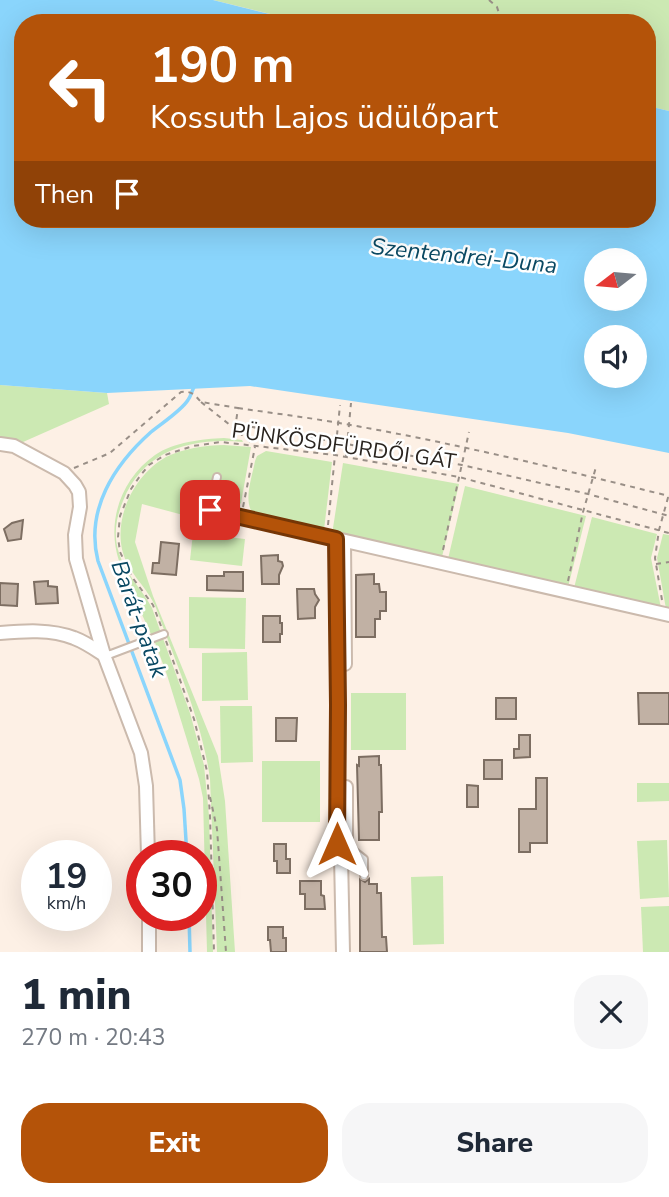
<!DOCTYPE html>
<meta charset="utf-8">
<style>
:root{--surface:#fff;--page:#f6f6f7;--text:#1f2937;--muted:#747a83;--accent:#b45309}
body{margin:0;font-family:"Nunito Sans",sans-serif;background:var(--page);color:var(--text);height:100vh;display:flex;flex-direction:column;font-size:26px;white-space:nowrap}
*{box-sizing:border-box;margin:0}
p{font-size:23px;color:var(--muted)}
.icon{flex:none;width:38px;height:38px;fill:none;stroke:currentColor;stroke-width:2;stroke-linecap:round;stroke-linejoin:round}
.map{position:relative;height:952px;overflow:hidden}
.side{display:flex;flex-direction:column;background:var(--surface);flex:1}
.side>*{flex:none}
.guide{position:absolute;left:14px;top:14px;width:642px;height:214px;border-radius:28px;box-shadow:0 7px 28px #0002;background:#b45309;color:#fff;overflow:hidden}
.needle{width:46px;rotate:254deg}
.controls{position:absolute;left:584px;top:248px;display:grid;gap:14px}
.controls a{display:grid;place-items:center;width:63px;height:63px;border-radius:50%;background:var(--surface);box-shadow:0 7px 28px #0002;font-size:35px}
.speed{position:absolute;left:21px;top:840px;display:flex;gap:14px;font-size:35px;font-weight:700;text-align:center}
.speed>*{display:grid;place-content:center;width:91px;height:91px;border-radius:50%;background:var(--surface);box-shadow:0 7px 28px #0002;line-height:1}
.speed small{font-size:18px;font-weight:400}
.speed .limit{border:10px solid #d22;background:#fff;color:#111}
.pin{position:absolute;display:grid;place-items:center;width:60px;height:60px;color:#fff;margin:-30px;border-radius:14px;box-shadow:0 4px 10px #0006}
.me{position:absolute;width:77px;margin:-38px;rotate:0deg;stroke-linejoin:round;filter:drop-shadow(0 0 5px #0008)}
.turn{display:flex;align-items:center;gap:24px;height:147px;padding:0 21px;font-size:32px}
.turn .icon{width:91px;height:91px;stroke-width:2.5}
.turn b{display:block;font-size:49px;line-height:60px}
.then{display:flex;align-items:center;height:66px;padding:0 21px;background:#0003;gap:14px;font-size:26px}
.round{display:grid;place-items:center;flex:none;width:74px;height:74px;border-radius:28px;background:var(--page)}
.summary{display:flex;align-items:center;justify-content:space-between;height:119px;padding:0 21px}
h1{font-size:42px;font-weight:800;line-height:52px}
.cta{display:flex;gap:14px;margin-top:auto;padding:14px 21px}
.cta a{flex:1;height:80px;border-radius:28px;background:var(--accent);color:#fff;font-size:28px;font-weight:800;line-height:80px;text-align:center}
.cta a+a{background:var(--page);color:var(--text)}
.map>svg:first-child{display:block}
.green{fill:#cce9b3}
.water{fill:#8ad5fc;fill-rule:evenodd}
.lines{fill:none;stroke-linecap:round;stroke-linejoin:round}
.stream{stroke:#8ad5fc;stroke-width:3.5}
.building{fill:#c1b1a4;stroke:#7d6e62;stroke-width:2}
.service-casing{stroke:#cbbaad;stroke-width:10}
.minor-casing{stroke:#cbbaad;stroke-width:16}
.path{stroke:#998f87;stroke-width:2;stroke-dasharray:5 5;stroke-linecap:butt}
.service{stroke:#fff;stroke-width:6}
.minor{stroke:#fff;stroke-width:12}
.route-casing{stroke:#753606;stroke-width:18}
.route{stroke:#b45309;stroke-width:12}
.labels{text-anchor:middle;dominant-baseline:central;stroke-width:5;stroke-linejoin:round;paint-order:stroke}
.street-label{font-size:21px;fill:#2a241f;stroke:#fff}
.water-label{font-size:23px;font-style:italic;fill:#0a4963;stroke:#fff}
</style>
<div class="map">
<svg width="669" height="952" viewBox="0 0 669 952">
<rect width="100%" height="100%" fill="#fdf0e5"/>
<g class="green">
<polygon points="213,0 669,0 669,111 648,106 648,23 307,23"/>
<polygon points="0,385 107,393 109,404 14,446 0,444"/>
<path d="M224 438 242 440 243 442C192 437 143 450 123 501 116 518 113 535 119 553 125 574 142 589 152 608L190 713 204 765 209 816 213 952H207L203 798 199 779 167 675 156 645 121 569 123 566 121 561H119C106 522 121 479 155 455 174 442 202 439 224 438Z"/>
<path d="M224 445 251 447 241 503 235 509 224 510 218 504 221 476 213 475C210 488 210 500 194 500L192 510 201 513 198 519 142 504 135 542 153 596 218 756 225 801 235 952H217L210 779C202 720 176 664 156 608 148 588 129 574 123 553 113 518 134 475 166 457 182 449 205 445 224 445Z"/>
<path d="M266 451 332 462 324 530 253 514C243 500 252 478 255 461L257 456Z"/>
<polygon points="343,463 459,484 442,557 333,533 333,528"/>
<polygon points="465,486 586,516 568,587 448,559"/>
<polygon points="592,517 657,534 651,558 661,608 574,588"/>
<polygon points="193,533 245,539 242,566 190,560"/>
<polygon points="663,534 669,535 669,610 666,609 657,558"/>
<polygon points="189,597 246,598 245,649 189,648"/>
<polygon points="247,652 248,700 202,701 202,653"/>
<rect x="351" y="693" width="55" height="57"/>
<polygon points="220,706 252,706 253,762 221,763"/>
<rect x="262" y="761" width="58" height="61"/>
<polygon points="637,783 669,783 669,801 637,802"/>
<polygon points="667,840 669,897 640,899 637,841"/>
<polygon points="443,876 444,944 413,945 411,877"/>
<polygon points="669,906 669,952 643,952 641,907"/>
</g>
<path class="water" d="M0 0H213L306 23H23V219H648V106L669 111V453L568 433 250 386 107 393 0 385ZM597 261H635V299H597ZM597 338H635V376H597Z"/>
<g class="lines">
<g class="stream">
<path d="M187 856 184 809 180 780 98 561C85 510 114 465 151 432 162 423 181 411 188 400 191 396 192 390 195 385"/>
<polyline points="189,915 190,952"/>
</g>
</g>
<g class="building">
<polygon points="23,520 21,539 8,541 4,529 12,523"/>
<polygon points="161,542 179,544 176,575 152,573 153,563 159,563"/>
<polygon points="278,555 278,561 282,562 283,566 279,575 279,584 262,584 261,556"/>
<polygon points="224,572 243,572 243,591 207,590 207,576 224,576"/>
<polygon points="374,574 374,584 379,584 380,592 386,592 386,611 380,611 380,619 375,619 375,637 356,637 356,575"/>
<polygon points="48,581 48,586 57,587 58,603 36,604 34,582"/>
<polygon points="0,583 18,584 17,606 0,605"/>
<polygon points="297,589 314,589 315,594 319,600 315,607 315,618 298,619"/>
<polygon points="263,616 280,616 280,623 282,623 282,634 280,634 280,642 263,642"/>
<polygon points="638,693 669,693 669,724 639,724"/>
<rect x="496" y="698" width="20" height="21"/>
<polygon points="276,718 297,718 296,741 276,741"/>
<polygon points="519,735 530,735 530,757 514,758 514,749 519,749"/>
<polygon points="379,756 379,765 381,765 382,812 379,812 379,840 359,840 357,765 359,766 359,757"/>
<rect x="484" y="760" width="18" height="19"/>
<polygon points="536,778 547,778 547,843 530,843 530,852 519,852 519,809 536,809"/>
<polygon points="467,785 478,786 478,807 467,807"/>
<polygon points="274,844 286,844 286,859 290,859 290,873 277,873 277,861 274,861"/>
<polygon points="360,879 365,882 369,879 369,884 377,884 377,893 381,893 382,937 386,937 387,952 360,952"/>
<polygon points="300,881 321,881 321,895 324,896 325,909 305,909 305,894 300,894"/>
<polygon points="268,927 283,927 283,938 286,938 286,952 271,952 270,940 268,940"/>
</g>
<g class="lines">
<defs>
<g id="service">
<polyline points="210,509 217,477"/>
<polyline points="104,655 111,654 164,634"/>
<polyline points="346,845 364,859 364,876"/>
</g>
<g id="minor">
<polyline points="0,444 14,446 64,473 75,485 79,492 80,507 75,535 76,559 104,655 141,753 146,786 148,856"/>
<polyline points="210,510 669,615"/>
<polyline points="336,539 338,705 337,844 341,856 343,952"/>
<polyline points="344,541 345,664"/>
<path d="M0 633C24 631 51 629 74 638 85 642 95 649 104 655"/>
<polyline points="341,856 346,845 346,787"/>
<polyline points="149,915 149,952"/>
</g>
</defs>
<use href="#service" class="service-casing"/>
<use href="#minor" class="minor-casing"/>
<g class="path">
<polyline points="489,0 497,7 502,23"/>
<polyline points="201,402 235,429 247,426 462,465 588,494 669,516"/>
<path d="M238 408C271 413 305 417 339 423 450 442 560 469 669 496"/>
<polyline points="346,457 351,403"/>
<path d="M74 468 110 453 181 392C192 391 194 394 201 402L238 408 235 429 253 444"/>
<polyline points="243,507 255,447"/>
<polyline points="328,525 340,405"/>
<polyline points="443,550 469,432"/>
<polyline points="656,564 669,562"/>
<polyline points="568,581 583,512 596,467"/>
<polyline points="662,600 655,558 659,530 669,494"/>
<polyline points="161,626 153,605 132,577 120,552 118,537 120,516 131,489 140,476 149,465 165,455 193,446 221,442 335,455 459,477 669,533"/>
<polyline points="166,641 194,719 207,771 210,816 214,952"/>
<polyline points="210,797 217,829 226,952"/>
</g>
<use href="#service" class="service"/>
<use href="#minor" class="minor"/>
</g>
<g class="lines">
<defs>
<polyline id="route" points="210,510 336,539 338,705 337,844"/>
</defs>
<use href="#route" class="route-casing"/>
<use href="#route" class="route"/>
</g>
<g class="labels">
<g class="street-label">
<text transform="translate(344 446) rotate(8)">PÜNKÖSDFÜRDŐI GÁT</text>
</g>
<g class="water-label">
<text transform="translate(464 256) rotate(6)">Szentendrei-Duna</text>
<text transform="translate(139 619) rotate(70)">Barát-patak</text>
</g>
</g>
</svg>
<div class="controls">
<a><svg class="needle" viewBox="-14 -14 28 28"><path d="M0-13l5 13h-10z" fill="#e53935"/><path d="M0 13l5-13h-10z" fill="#747a83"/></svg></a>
<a><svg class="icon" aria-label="sound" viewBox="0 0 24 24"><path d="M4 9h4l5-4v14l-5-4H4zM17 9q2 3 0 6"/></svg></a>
</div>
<div class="speed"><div>19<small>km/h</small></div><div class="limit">30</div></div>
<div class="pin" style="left:210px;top:510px;background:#d93025"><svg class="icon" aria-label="arrive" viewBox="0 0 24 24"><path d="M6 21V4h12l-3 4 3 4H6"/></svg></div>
<svg class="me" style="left:337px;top:844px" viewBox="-20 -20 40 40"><path d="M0-17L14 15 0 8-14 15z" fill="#b45309" stroke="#fff" stroke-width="4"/></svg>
<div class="guide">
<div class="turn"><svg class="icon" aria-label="left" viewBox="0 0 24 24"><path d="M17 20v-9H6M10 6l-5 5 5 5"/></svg><div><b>190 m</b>Kossuth Lajos üdülőpart</div></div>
<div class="then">Then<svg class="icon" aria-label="arrive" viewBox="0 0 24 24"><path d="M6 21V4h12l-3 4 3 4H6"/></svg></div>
</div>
</div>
<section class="side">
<div class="summary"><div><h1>1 min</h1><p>270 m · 20:43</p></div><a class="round"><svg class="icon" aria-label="close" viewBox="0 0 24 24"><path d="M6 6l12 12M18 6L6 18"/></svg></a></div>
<div class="cta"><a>Exit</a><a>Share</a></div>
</section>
